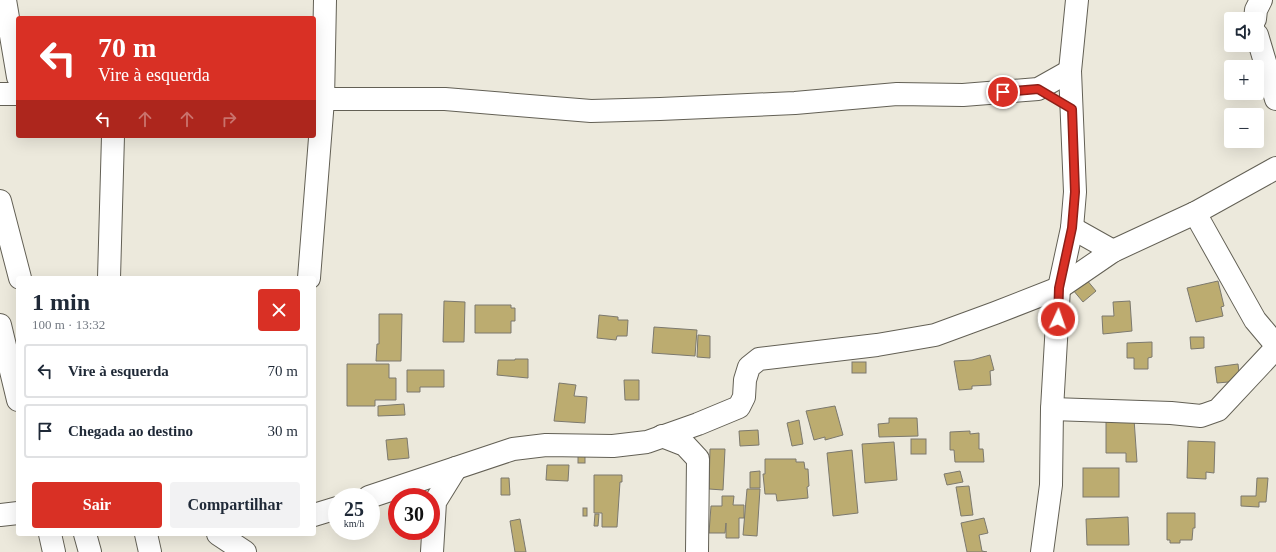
<!DOCTYPE html>
<html lang="pt">
<meta charset="utf-8">
<style>
:root{--surface:#fff;--page:#f2f2f3;--text:#1f2937;--muted:#747a83;--line:#e0e1e3;--accent:#d93025}
body{margin:0;font-family:Georgia,serif;background:var(--page);color:var(--text);height:100vh;display:flex;flex-direction:column;font-size:15px;white-space:nowrap}
*{box-sizing:border-box;margin:0}
p{font-size:13px;color:var(--muted)}
.icon{flex:none;width:22px;height:22px;fill:none;stroke:currentColor;stroke-width:2;stroke-linecap:round;stroke-linejoin:round}
.map{position:relative;flex:1;overflow:hidden}
.details{position:absolute;left:16px;top:276px;width:300px;height:260px;display:flex;flex-direction:column;background:var(--surface);border-radius:4px;box-shadow:0 4px 16px #0002}
.details>*{flex:none}
.banner{position:absolute;left:16px;top:16px;width:300px;height:122px;border-radius:4px;box-shadow:0 4px 16px #0002;background:#d93025;color:#fff;overflow:hidden}
.fabs{position:absolute;left:1224px;top:12px;display:grid;gap:8px}
.fabs a{display:grid;place-items:center;width:40px;height:40px;border-radius:4px;background:var(--surface);box-shadow:0 4px 16px #0002;font-size:20px}
.speed{position:absolute;left:328px;top:488px;display:flex;gap:8px;font-size:20px;font-weight:700;text-align:center}
.speed>*{display:grid;place-content:center;width:52px;height:52px;border-radius:50%;background:var(--surface);box-shadow:0 4px 16px #0002;line-height:1}
.speed small{font-size:10px;font-weight:400}
.speed .limit{border:6px solid #d22;background:#fff;color:#111}
.pin{position:absolute;display:grid;place-items:center;width:34px;height:34px;color:#fff;margin:-17px;border:2px solid #fff;border-radius:50%;box-shadow:0 1px 4px #0007}
.me{position:absolute;width:44px;margin:-22px;rotate:3deg;stroke-linejoin:round;filter:drop-shadow(0 0 3px #0008)}
.turn{display:flex;align-items:center;gap:14px;height:84px;padding:0 16px;font-size:18px}
.turn .icon{width:52px;height:52px;stroke-width:2.5}
.turn b{display:block;font-size:28px;line-height:34px}
.lanes{display:flex;align-items:center;height:38px;padding:0 16px;background:#0003;justify-content:center;gap:20px;direction:ltr}
.lanes .off{opacity:.35}
.round{display:grid;place-items:center;flex:none;width:42px;height:42px;border-radius:4px;background:var(--page)}
.head{display:flex;align-items:center;justify-content:space-between;height:68px;padding:0 16px}
h1{font-size:24px;font-weight:700;line-height:30px}
.primary-button{display:flex;gap:8px;margin-top:auto;padding:8px 16px}
.primary-button a{flex:1;height:46px;border-radius:4px;background:var(--accent);color:#fff;font-size:16px;font-weight:700;line-height:46px;text-align:center}
.primary-button a+a{background:var(--page);color:var(--text)}
ul{padding:0;list-style:none}
li{display:flex;align-items:center;gap:12px;height:54px;margin:0 8px 6px;padding:0 8px;border:2px solid var(--line);border-radius:4px}
li div{flex:1}
li b{display:block;font-size:15px}
li em{font-style:normal}
.map>svg:first-child{display:block}
.building{fill:#bcac70;stroke:#7c796e}
.lines{fill:none;stroke-linecap:round;stroke-linejoin:round}
.minor-casing{stroke:#636055;stroke-width:24}
.tertiary-casing{stroke:#636055;stroke-width:24}
.primary-casing{stroke:#636055;stroke-width:24}
.minor{stroke:#fff;stroke-width:22}
.tertiary{stroke:#fff;stroke-width:22}
.primary{stroke:#fff;stroke-width:22}
.route-casing{stroke:#8d1f18;stroke-width:10}
.route{stroke:#d93025;stroke-width:7}
</style>
<div class="map">
<svg width="1276" height="552" viewBox="0 0 1276 552">
<rect width="100%" height="100%" fill="#ece9dc"/>
<g class="building">
<polygon points="1086,279 1096,291 1083,302 1073,290"/>
<polygon points="1218,281 1224,306 1221,307 1223,316 1196,322 1187,288"/>
<polygon points="444,301 465,302 464,342 443,342"/>
<polygon points="1130,301 1132,331 1103,334 1102,316 1114,316 1113,302"/>
<polygon points="475,305 511,305 511,308 515,308 515,321 511,321 511,333 475,333"/>
<polygon points="379,314 402,314 401,361 376,361 377,344 379,344"/>
<polygon points="599,315 618,317 618,320 628,320 627,336 617,336 616,340 597,338"/>
<polygon points="654,327 697,330 695,356 652,353"/>
<polygon points="698,335 710,336 710,358 697,357"/>
<polygon points="1190,337 1204,337 1204,348 1191,349"/>
<polygon points="1152,342 1152,357 1148,358 1148,369 1134,369 1134,358 1127,358 1127,343"/>
<polygon points="990,355 994,370 990,371 991,385 972,386 972,389 959,390 954,361 972,360"/>
<polygon points="515,359 528,359 528,378 497,375 498,360 515,360"/>
<rect x="852" y="362" width="14" height="11"/>
<polygon points="347,364 389,364 389,378 396,378 396,400 375,400 375,406 347,406"/>
<polygon points="1238,364 1240,381 1217,383 1215,367"/>
<polygon points="407,370 444,370 444,387 420,387 420,392 407,392"/>
<polygon points="624,380 639,380 639,400 625,400"/>
<polygon points="559,383 576,385 574,396 587,397 585,423 554,421"/>
<polygon points="404,404 405,415 378,416 378,406"/>
<polygon points="835,406 843,435 825,440 825,437 814,440 806,411"/>
<polygon points="889,418 917,418 918,436 879,437 878,424 889,423"/>
<polygon points="1134,419 1137,462 1126,462 1126,453 1106,453 1106,420"/>
<polygon points="799,420 803,444 792,446 787,423"/>
<polygon points="758,430 759,445 740,446 739,431"/>
<polygon points="970,431 970,434 979,433 979,449 983,449 984,462 955,462 954,450 950,450 950,432"/>
<polygon points="407,438 409,458 388,460 386,440"/>
<rect x="911" y="439" width="15" height="15"/>
<polygon points="1188,441 1215,442 1214,473 1206,472 1206,479 1187,478"/>
<polygon points="894,442 897,480 865,483 862,444"/>
<polygon points="710,449 725,449 723,490 709,489"/>
<polygon points="852,450 858,513 833,516 827,453"/>
<rect x="578" y="455" width="7" height="8"/>
<polygon points="765,459 796,459 796,462 804,462 805,469 808,469 809,486 807,487 808,498 777,501 776,494 765,494 763,474 765,474"/>
<polygon points="547,465 569,465 568,481 546,480"/>
<rect x="1083" y="468" width="36" height="29"/>
<polygon points="760,471 760,488 750,488 750,472"/>
<polygon points="960,471 963,482 947,485 944,474"/>
<polygon points="594,475 622,475 622,482 620,482 617,527 602,527 602,513 594,513"/>
<polygon points="501,478 509,478 510,495 501,495"/>
<polygon points="1257,478 1268,478 1266,502 1259,502 1259,507 1241,506 1241,496 1256,496"/>
<polygon points="969,486 973,515 961,516 956,487"/>
<polygon points="747,489 760,489 757,536 743,535"/>
<polygon points="722,496 734,496 733,505 744,505 744,518 739,518 739,538 726,538 726,523 725,533 709,533 711,506 722,506"/>
<rect x="583" y="508" width="4" height="8"/>
<polygon points="1167,513 1195,513 1195,528 1193,528 1192,540 1180,540 1180,543 1170,543 1170,540 1167,540"/>
<polygon points="595,514 599,514 598,526 594,526"/>
<polygon points="1128,517 1129,545 1087,545 1086,519"/>
<polygon points="984,518 988,533 979,535 982,551 987,552 967,552 961,523"/>
<polygon points="520,519 526,552 515,552 510,521"/>
</g>
<g class="lines">
<defs>
<g id="minor">
<polyline points="5,0 18,77"/>
<polyline points="1255,19 1256,10 1261,0"/>
<polyline points="1257,35 1276,99"/>
<polyline points="0,94 18,94"/>
<polyline points="314,99 445,99 591,111 660,109 795,103 897,94 963,95 1038,89 1070,71"/>
<polyline points="1195,213 1255,320 1276,345"/>
<polyline points="1072,228 1113,251"/>
<polyline points="109,278 113,136"/>
<polyline points="309,278 323,100 325,0"/>
<polyline points="1052,409 1171,413 1201,416 1218,410 1276,348"/>
<polyline points="662,436 685,445 698,459 697,552"/>
<polyline points="369,497 513,449 546,445 613,446 647,442 698,424 739,407 744,397 745,380 749,367 759,359 877,345 935,335 995,313 1059,288 1113,251 1195,213 1276,168"/>
<polyline points="314,515 337,508"/>
<polyline points="146,534 150,552"/>
<polyline points="218,534 245,552"/>
<polyline points="432,552 435,502 456,468"/>
<polyline points="1042,552 1051,485 1052,409 1059,288 1072,228 1075,192 1070,71 1077,0"/>
</g>
<polyline id="tertiary" points="0,515 18,513"/>
<g id="primary">
<polyline points="0,201 20,278"/>
<polyline points="0,325 18,400"/>
<polyline points="50,534 54,552"/>
<polyline points="85,534 90,552"/>
</g>
</defs>
<use href="#minor" class="minor-casing"/>
<use href="#tertiary" class="tertiary-casing"/>
<use href="#primary" class="primary-casing"/>
<use href="#minor" class="minor"/>
<use href="#tertiary" class="tertiary"/>
<use href="#primary" class="primary"/>
</g>
<g class="lines">
<defs>
<polyline id="route" points="1003,92 1038,89 1072,109 1075,192 1072,228 1059,288 1058,319"/>
</defs>
<use href="#route" class="route-casing"/>
<use href="#route" class="route"/>
</g>
</svg>
<div class="fabs">
<a><svg class="icon" aria-label="sound" viewBox="0 0 24 24"><path d="M4 9h4l5-4v14l-5-4H4zM17 9q2 3 0 6"/></svg></a>
<a>+</a>
<a>−</a>
</div>
<div class="speed"><div>25<small>km/h</small></div><div class="limit">30</div></div>
<div class="pin" style="left:1003px;top:92px;background:#d93025"><svg class="icon" aria-label="arrive" viewBox="0 0 24 24"><path d="M6 21V4h12l-3 4 3 4H6"/></svg></div>
<svg class="me" style="left:1058px;top:319px" viewBox="-20 -20 40 40"><circle r="17" fill="#d93025" stroke="#fff" stroke-width="3"/><path d="M0-11L8 9 0 5-8 9z" fill="#fff"/></svg>
<div class="banner">
<div class="turn"><svg class="icon" aria-label="left" viewBox="0 0 24 24"><path d="M17 20v-9H6M10 6l-5 5 5 5"/></svg><div><b>70 m</b>Vire à esquerda</div></div>
<div class="lanes"><svg class="icon" aria-label="left" viewBox="0 0 24 24"><path d="M17 20v-9H6M10 6l-5 5 5 5"/></svg><svg class="icon off" aria-label="ahead" viewBox="0 0 24 24"><path d="M12 20V5M6 11l6-6 6 6"/></svg><svg class="icon off" aria-label="ahead" viewBox="0 0 24 24"><path d="M12 20V5M6 11l6-6 6 6"/></svg><svg class="icon off" aria-label="right" viewBox="0 0 24 24"><path d="M7 20v-9h11M14 6l5 5-5 5"/></svg></div>
</div>
<section class="details">
<div class="head"><div><h1>1 min</h1><p>100 m · 13:32</p></div><a class="round" style="background:#d93025;color:#fff"><svg class="icon" aria-label="close" viewBox="0 0 24 24"><path d="M6 6l12 12M18 6L6 18"/></svg></a></div>
<ul>
<li><svg class="icon" aria-label="left" viewBox="0 0 24 24"><path d="M17 20v-9H6M10 6l-5 5 5 5"/></svg><div><b>Vire à esquerda</b></div><em>70 m</em></li>
<li><svg class="icon" aria-label="arrive" viewBox="0 0 24 24"><path d="M6 21V4h12l-3 4 3 4H6"/></svg><div><b>Chegada ao destino</b></div><em>30 m</em></li>
</ul>
<div class="primary-button"><a>Sair</a><a>Compartilhar</a></div>
</section>
</div>
